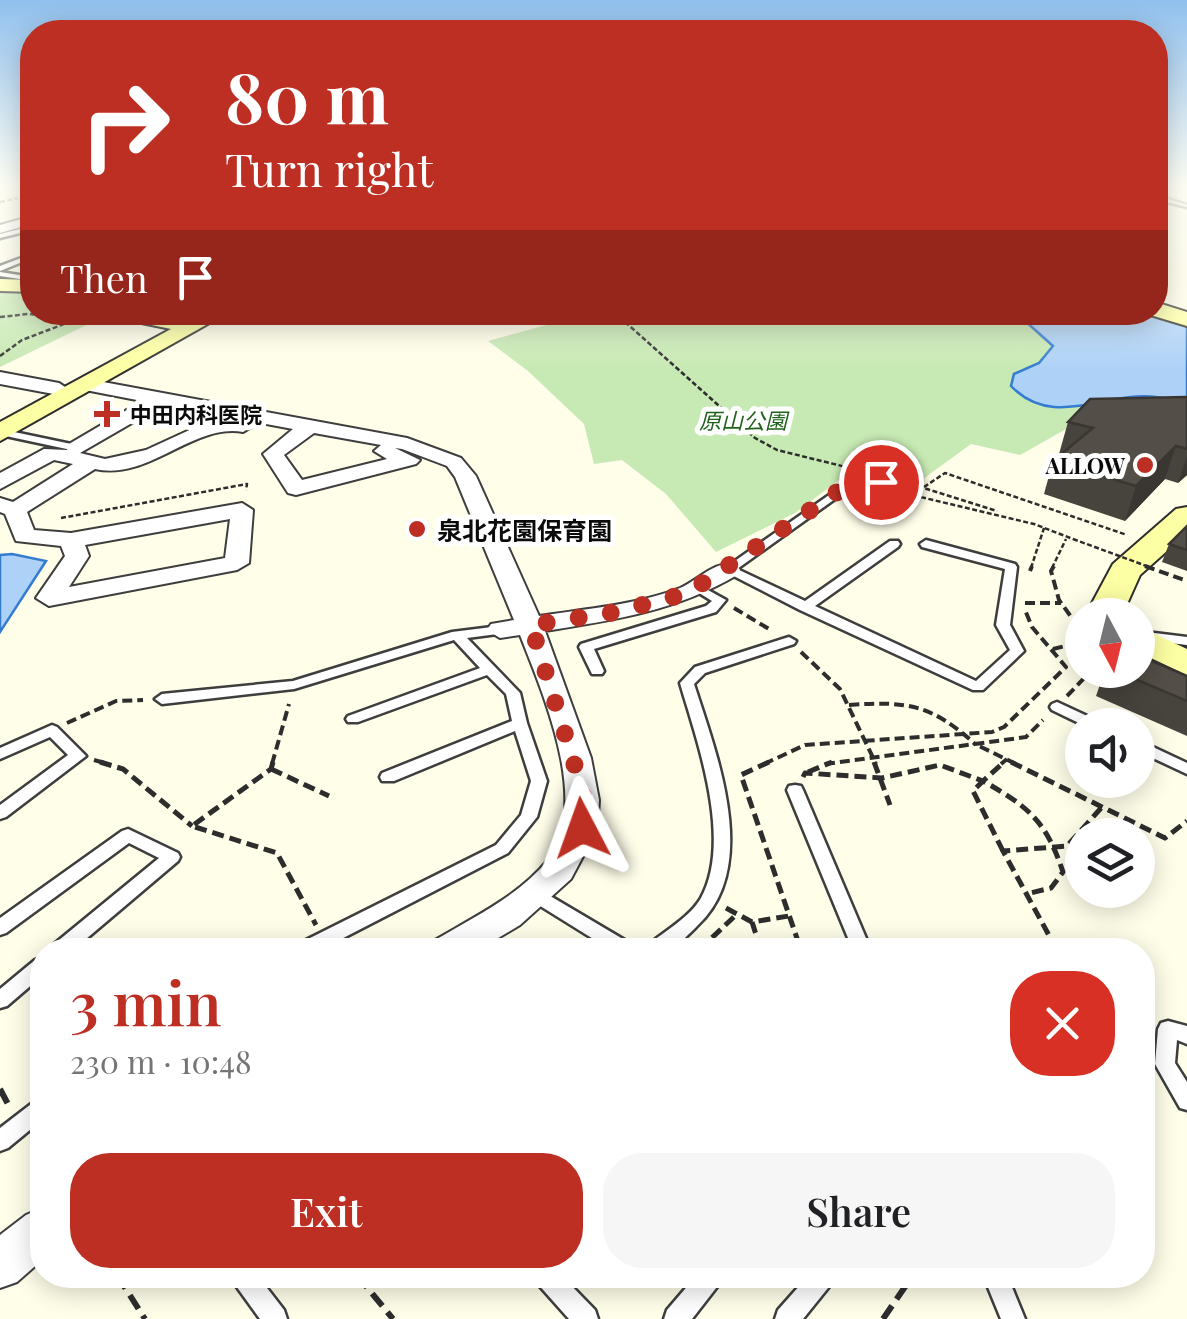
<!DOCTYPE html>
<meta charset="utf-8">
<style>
:root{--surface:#fff;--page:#f6f6f6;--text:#202124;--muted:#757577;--accent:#bc2f22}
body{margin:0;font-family:"Playfair Display","Noto Sans JP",serif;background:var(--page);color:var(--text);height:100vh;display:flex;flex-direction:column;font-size:38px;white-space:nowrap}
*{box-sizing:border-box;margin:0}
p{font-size:32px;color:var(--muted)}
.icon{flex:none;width:55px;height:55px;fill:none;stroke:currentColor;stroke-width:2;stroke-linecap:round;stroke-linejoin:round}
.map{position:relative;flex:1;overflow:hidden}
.panel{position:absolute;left:30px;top:938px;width:1125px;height:350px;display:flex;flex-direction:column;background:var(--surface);border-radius:40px;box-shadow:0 5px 25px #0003}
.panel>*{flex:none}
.guide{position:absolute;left:20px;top:20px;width:1148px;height:305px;border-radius:40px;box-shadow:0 5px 25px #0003;background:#bc2f22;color:#fff;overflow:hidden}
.needle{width:65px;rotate:173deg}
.fabs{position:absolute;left:1065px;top:598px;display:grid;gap:20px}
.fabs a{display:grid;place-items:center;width:90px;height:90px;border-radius:50%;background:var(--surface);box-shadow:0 5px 25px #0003;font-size:50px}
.pin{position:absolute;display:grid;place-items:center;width:85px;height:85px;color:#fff;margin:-42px;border:5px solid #fff;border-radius:50%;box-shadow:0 2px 10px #0007}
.me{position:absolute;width:110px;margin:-55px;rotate:356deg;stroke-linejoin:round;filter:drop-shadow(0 0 8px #0008)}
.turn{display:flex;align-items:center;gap:35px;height:210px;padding:0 40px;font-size:45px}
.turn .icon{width:130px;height:130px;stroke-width:2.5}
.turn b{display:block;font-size:70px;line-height:85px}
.then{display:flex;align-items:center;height:95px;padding:0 40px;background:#0003;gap:20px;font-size:38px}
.round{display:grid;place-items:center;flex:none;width:105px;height:105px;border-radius:40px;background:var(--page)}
.overview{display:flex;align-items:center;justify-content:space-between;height:170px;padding:0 40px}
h1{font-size:60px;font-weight:600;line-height:75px;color:var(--accent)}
.primary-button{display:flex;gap:20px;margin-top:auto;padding:20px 40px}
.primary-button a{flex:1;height:115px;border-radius:40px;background:var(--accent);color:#fff;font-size:40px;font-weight:600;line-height:115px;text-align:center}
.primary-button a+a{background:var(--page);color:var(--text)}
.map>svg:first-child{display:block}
.green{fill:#c7e9b3}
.water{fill:#add1f7;stroke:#337ccf;stroke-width:2.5}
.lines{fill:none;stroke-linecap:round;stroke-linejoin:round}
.lane-casing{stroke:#3e3e3e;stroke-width:5}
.street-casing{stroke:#3e3e3e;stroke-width:4}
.secondary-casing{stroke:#2d2d2d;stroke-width:4}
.path-far3{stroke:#2d2d2d;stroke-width:2.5;stroke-dasharray:5 2.5;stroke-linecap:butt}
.path-far2{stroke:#2d2d2d;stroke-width:4;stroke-dasharray:10 5;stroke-linecap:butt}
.path-far1{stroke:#2d2d2d;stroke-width:5;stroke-dasharray:12 6;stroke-linecap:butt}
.path{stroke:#2d2d2d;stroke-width:6;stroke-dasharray:16 8;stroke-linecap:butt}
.lane{fill:#fff;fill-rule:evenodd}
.street{fill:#fff;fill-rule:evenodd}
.secondary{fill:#fdffa4;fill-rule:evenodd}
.path-bridge-far1{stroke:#2d2d2d;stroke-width:2.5;stroke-dasharray:5 2.5;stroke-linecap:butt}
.path-bridge{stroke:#2d2d2d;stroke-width:4;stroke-dasharray:10 5;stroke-linecap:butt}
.wall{fill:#47433d}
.shaded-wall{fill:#3a3732}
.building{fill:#534e47;stroke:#3a3732;stroke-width:2.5}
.route{stroke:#bc2f22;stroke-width:18;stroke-dasharray:0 32.4}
.poi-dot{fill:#bc2f22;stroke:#fff;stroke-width:4}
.labels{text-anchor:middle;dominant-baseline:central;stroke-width:10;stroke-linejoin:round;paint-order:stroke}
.far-poi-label{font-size:22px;font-weight:bold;fill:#0b0b0b;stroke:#fff;text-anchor:start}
.far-park-label{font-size:22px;font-style:italic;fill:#20621b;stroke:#fff}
.poi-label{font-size:25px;font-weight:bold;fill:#0b0b0b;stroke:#fff;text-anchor:start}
</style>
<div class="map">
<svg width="1187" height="1319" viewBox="0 0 1187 1319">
<rect width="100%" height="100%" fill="#fffee9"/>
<g class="green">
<polygon points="0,290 32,292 32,312 92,313 103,317 0,367"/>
<polygon points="577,312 1153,313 1187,423 1068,428 1020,455 971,444 923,479 843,477 795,513 716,552 666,494 622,460 594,464 584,424 528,371 488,341 576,317"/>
</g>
<g class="water">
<path d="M974 313H1148L1187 325V403C1175 404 1167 398 1156 397 1104 391 1053 430 1011 386L1014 374 1039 363 1053 346 1024 320Z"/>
<polygon points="12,554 46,561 0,632 0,555"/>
</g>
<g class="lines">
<defs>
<g id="lane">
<polygon points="23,187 32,187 32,191 24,188"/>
<polygon points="1155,195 1187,205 1187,207 1155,199"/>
<polygon points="32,208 32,214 28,218 24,218 24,216"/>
<polygon points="32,226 32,230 0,238 0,234"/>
<polygon points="32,254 32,258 0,271 0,266"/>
<polygon points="0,272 32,277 32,281 0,276"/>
<polygon points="0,429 76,445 81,448 76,451 1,435"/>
<polygon points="852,479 857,482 856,484 737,569 805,601 890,541 898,541 900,544 898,547 815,606 976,681 1010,650 996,625 1005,569 922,547 920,544 926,540 1015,564 1017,567 1010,625 1024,651 983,690 973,690 800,610 722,570"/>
<polygon points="697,584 726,600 716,612 594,649 604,671 602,674 592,674 579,647 581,644 706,606 712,601 691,588"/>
<polygon points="500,626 505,627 507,630 505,633 467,638 520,693 527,723 547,781 537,817 508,853 320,950 294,950 296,945 496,845 521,815 531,781 515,731 394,781 382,781 380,777 382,773 512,721 506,694 487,675 358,722 348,722 346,719 348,716 480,668 454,640 294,689 162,704 155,699 162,694 293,681 452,632"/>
<polygon points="1138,631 1187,637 1187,645 1138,639"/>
<path d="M789 637 796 641 794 644 705 673 694 684C716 753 761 866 698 925 691 932 679 945 669 949 663 952 652 950 646 950L648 945C665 931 690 917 701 898 733 840 697 741 680 683L695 667Z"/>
<polygon points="1057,702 1100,722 1102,725 1083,725 1052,710 1050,707 1052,704"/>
<polygon points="52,725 57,727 86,756 6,817 0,819 0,805 68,755 50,737 0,759 0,748"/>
<polygon points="1138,740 1187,763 1187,774 1138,751"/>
<polygon points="795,785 801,786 803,790 871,950 853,950 787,790 789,786"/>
<polygon points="128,829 178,853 180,857 178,861 73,950 51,950 53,945 159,858 129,843 6,933 0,935 0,918 122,831"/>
<polygon points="535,887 633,945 635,950 611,950 529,899 526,894 529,889"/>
<polygon points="42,957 42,976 7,1006 0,1008 0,989 35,960"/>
<polygon points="1168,1021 1187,1026 1187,1044 1177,1040 1175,1063 1187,1082 1187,1110 1180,1108 1155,1064 1158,1029 1161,1023"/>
<polygon points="42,1098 42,1120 8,1148 0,1151 0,1128 35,1101"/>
<polygon points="230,1275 257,1275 284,1310 287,1319 260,1319 234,1283"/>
<polygon points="533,1275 561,1275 595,1310 598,1319 569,1319 537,1283"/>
<polygon points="697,1275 724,1275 720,1283 692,1319 664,1319 667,1310"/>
<polygon points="809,1275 836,1275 832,1283 803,1319 775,1319 778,1310"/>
<polygon points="983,1275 1007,1275 1025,1319 1001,1319"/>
</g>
<g id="street">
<polygon points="32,216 32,224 0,233 0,225"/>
<polygon points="0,372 59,383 68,389 59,395 0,384"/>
<path d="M87 379 407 438 461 458 476 476 539 616C585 609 636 605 680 588 699 580 715 559 737 565L740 570 737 575C676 611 614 620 545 631L591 758 599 800 597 830 571 879 520 925 478 950H430L435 940C474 917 518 896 547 861 592 805 543 694 520 635L500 638 487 630 491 624 514 620 455 477 447 466 402 449 395 448 420 460 416 464 296 495 288 493 263 454 293 429 163 405 80 453 105 459 146 450 220 416 250 422 253 426 243 432C193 423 149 481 95 469L27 512 34 530 71 533 242 503 253 510 249 563 237 570 49 606 36 598 65 556 61 546 16 541 5 514 0 512V498L13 502 73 464 54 460 0 489V473L44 449 67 450 69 444 142 401 80 389 78 385ZM314 433 381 445 374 451 387 459 302 480 284 455ZM230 519 225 558 69 587 89 556 85 545Z"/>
<polygon points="42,1208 42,1260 17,1282 0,1288 0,1235 26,1215"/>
</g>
<g id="secondary">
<polygon points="0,279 32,280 32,292 0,291"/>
<polygon points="1155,302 1187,312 1187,326 1147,314 1155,312"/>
<polygon points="109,312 158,312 190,318 201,312 229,312 0,441 0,422 171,329 112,317"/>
<polygon points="1187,507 1187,533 1140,575 1127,604 1135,615 1099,615 1091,605 1113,564 1176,509"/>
<polygon points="1138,626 1187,649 1187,675 1138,652"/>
</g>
</defs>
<use href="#lane" class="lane-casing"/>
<use href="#street" class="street-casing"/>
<use href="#secondary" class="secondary-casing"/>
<g class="path-far3">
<polyline points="0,202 18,198"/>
<polyline points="614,312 755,438 777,450 846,467"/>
<polyline points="30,314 70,320"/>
<polyline points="0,317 28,314"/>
<polyline points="0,356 22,340 93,313"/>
<polyline points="865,472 910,484"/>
<polyline points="866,482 902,483"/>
<polyline points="911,484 997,511"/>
<polyline points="870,485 1034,524 1073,539"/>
<polyline points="924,487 945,473 1127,535"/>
<polyline points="61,518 247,484 246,490"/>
<polyline points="1031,568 1044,528"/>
<polyline points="1052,568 1066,539"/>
</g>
<g class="path-far2">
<polyline points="1054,566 1051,571 1059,600 1082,632"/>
<polyline points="1030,571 1032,566"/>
<polyline points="1025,603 1061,603"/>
<polyline points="734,608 769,629"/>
<polyline points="1053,649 1082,642"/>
<polyline points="801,652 840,689 876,764"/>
<polyline points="1067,696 1092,670"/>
<path d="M849 705C907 701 931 704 975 744"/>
<polyline points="67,723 116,701 143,700"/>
<polyline points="94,760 108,764"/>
<polyline points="272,764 289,704"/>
<polyline points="764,764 805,745 992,732 1004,727 1066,667 1032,627 1025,610"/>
<polyline points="825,764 975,744"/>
<polyline points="1001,764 1007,759"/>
<polyline points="1016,764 975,744 1026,737 1043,720"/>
</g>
<g class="path-far1">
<polyline points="100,762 123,769 192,826"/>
<polyline points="273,762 271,769 192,826 277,853 316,925"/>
<polyline points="769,762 741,775 801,950"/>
<polyline points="874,762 890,805"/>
<polyline points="1011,762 1165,838 1187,821"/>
<polyline points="271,769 329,796"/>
<polyline points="808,772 832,762"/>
<polyline points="803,777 805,773 882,778 940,765 983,781 1004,762"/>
<path d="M1003 851 973 791 983 781C1029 807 1046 821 1063 872L1051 888 1026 894"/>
<polyline points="726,908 752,922"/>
<polyline points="699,950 737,914"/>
<polyline points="761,950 752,922 789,916"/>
<polyline points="1057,950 1003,851 1067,846 1102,807"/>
</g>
<g class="path">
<polyline points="0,1089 10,1108"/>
<polyline points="117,1275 145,1319"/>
<polyline points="357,1275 393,1319"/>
<polyline points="883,1319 913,1275"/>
</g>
<use href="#lane" class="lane"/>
<use href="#street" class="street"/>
<use href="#secondary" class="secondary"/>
<polyline class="path-bridge-far1" points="1073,539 1152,568"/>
<polyline class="path-bridge" points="1145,566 1187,581"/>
</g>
<g class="wall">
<polygon points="1187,397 1187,475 1178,483 1165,479 1125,521 1044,494 1053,461 1059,454 1068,422"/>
<polygon points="1187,526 1187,571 1162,562 1169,544"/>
<polygon points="1105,670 1138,670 1187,676 1187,736 1096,696"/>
</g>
<g class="shaded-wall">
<polygon points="1176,446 1165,479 1125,521 1136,486"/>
<polygon points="1187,457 1187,475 1178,483"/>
</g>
<g class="building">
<polygon points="1187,397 1187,449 1176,446 1136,486 1053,461 1093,428 1068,422 1090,399"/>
<polygon points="1187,526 1187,550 1169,544"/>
<polygon points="1138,655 1187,676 1187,701 1114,670 1138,670"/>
</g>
<linearGradient id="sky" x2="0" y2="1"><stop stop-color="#90c0ee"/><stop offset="0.5" stop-color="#fffff5"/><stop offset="1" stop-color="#fffff5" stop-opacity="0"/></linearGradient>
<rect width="1187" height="372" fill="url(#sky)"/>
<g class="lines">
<polyline class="route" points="582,828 583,792 531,625 616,612 688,593 852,482 881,482"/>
</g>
<g class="poi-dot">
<path d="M102 399h10v10h10v10h-10v10h-10v-10h-10v-10h10z"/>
<circle cx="1145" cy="465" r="10"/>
<circle cx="417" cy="529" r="10"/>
</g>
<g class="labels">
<g class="far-poi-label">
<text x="130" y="414">中田内科医院</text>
<text x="1125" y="465" text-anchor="end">ALLOW</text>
</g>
<g class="far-park-label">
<text x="743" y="420">原山公園</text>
</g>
<g class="poi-label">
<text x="437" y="529">泉北花園保育園</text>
</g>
</g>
</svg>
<div class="fabs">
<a><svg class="needle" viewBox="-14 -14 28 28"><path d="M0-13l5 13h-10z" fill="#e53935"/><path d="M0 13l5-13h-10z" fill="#757577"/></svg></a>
<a><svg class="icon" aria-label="sound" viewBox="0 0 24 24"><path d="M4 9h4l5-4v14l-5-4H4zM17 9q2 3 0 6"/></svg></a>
<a><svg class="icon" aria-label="layers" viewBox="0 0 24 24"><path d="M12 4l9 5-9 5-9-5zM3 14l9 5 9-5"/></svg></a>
</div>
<div class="pin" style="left:881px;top:482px;background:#d93025"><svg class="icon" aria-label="arrive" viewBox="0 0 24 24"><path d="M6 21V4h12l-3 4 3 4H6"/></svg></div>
<svg class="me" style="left:582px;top:828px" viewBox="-20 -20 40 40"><path d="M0-17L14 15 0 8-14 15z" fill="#bc2f22" stroke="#fff" stroke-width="4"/></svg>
<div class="guide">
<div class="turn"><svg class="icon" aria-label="right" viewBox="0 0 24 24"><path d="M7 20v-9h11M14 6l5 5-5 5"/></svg><div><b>80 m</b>Turn right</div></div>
<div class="then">Then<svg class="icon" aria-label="arrive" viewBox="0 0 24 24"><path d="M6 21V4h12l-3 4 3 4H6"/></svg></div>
</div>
<section class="panel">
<div class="overview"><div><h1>3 min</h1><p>230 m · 10:48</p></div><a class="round" style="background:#d93025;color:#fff"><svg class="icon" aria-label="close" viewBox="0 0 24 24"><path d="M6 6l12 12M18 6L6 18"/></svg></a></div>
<div class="primary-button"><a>Exit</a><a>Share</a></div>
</section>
</div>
